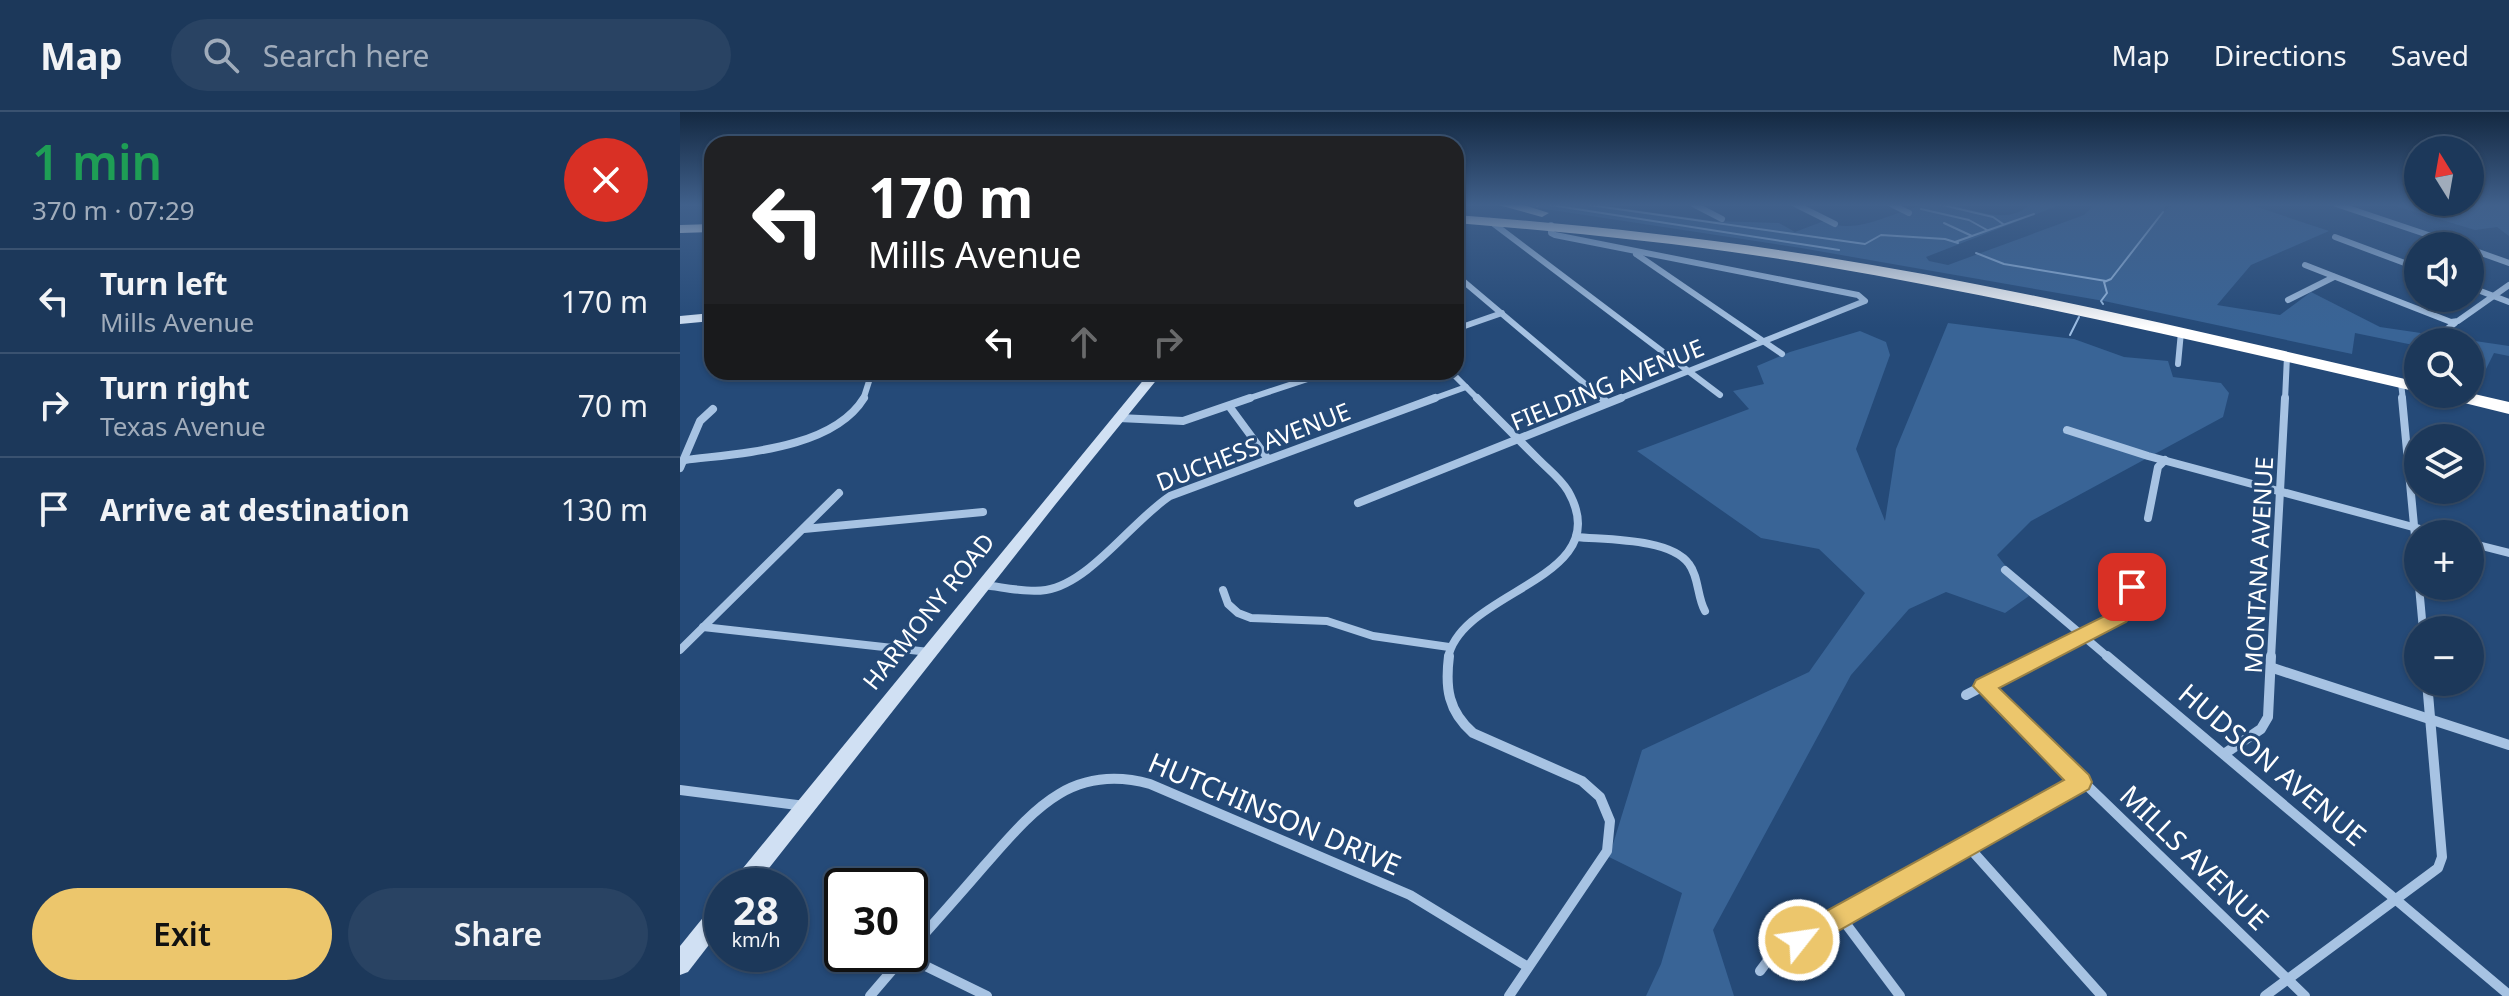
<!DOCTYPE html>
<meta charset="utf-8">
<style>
:root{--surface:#1c385a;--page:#294363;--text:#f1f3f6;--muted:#a0acbb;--line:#3a5270;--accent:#ecc66c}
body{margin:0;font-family:"Noto Sans",sans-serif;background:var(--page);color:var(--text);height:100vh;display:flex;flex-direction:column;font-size:30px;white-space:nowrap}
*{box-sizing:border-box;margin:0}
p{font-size:26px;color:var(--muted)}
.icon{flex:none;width:44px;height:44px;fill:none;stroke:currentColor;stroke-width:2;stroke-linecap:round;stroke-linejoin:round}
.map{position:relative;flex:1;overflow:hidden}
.sheet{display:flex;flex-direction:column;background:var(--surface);width:680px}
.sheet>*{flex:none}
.banner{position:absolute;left:24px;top:24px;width:760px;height:244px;border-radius:24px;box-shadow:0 2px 6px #0004,0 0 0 2px var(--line);background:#202124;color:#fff;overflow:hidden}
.needle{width:52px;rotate:349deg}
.controls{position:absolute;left:1724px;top:24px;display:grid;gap:16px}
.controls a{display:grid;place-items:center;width:80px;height:80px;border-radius:50%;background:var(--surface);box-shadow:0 2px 6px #0004,0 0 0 2px var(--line);font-size:40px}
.speed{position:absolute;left:24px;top:756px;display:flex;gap:16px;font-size:40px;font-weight:700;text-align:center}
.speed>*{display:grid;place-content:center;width:104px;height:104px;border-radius:50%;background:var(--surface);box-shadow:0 2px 6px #0004,0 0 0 2px var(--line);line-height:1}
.speed small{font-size:20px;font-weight:400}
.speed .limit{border:4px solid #111;border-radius:12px;background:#fff;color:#111}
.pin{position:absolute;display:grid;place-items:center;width:68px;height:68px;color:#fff;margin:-34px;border-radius:16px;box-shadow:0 4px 12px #0006}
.me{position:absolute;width:88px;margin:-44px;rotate:60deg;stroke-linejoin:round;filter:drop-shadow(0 0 6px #0008)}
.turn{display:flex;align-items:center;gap:28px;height:168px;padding:0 32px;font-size:36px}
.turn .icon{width:104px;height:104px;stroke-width:2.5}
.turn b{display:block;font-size:56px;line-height:68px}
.lanes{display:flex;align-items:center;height:76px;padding:0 32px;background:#0003;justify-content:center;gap:40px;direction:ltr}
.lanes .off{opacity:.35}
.round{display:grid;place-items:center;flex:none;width:84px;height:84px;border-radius:42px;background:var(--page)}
.overview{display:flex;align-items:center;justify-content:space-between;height:136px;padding:0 32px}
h1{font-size:48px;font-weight:600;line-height:60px;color:#1e9e55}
.primary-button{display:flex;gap:16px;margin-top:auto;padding:16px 32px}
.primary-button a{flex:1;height:92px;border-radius:48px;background:var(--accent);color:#111;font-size:32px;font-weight:600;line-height:92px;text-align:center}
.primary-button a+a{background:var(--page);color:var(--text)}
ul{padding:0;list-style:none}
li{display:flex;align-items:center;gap:24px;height:104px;padding:0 32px;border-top:2px solid var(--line)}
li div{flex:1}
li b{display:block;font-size:30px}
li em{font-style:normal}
header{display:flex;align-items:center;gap:48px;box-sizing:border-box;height:112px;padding:0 40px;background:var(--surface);border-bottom:2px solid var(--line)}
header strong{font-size:38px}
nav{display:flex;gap:44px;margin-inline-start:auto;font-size:28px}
.search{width:560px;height:72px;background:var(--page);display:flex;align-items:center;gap:20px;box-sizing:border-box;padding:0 28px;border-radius:44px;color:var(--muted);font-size:30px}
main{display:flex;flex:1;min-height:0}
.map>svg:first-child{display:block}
.green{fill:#396496}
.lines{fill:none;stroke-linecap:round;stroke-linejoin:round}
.stream{stroke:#9cbee4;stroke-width:2}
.street-far2{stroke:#a7c3e3;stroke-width:6}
.street-far1{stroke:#a7c3e3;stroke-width:8}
.street{stroke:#a7c3e3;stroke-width:10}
.secondary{fill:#d0e0f3;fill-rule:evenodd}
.highway{fill:#fff;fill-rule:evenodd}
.route{fill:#ecc66c;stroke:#998146;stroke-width:2}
.labels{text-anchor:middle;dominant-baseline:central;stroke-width:6;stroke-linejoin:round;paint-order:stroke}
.street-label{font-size:24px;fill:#fff;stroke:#254a78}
.near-street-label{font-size:28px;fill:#fff;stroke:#254a78}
</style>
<header>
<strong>Map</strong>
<div class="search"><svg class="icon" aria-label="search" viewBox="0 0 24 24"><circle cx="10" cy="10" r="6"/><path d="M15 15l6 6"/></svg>Search here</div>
<nav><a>Map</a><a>Directions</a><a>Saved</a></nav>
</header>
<main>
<section class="sheet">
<div class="overview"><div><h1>1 min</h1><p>370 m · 07:29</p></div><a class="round" style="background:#d93025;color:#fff"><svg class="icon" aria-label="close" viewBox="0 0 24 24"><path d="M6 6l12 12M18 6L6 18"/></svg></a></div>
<ul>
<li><svg class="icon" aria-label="left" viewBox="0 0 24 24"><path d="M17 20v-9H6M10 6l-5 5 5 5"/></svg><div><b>Turn left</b><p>Mills Avenue</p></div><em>170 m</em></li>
<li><svg class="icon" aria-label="right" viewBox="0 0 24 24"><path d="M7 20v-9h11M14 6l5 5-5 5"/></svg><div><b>Turn right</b><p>Texas Avenue</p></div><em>70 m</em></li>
<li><svg class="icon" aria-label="arrive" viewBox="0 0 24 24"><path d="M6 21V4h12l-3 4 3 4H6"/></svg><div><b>Arrive at destination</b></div><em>130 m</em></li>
</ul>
<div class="primary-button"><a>Exit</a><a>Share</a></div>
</section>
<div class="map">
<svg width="1829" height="884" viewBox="0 0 1829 884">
<rect width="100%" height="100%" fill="#254a78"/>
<g class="green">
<path d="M833 92H912L1033 109 1099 111 1115 120 1144 109C1179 126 1218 95 1252 92 1282 89 1322 117 1348 94L1344 92H1382L1246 145 1249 149 1268 153 1404 103 1415 92H1486L1484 99 1495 92H1568L1649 119 1571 153 1537 193 1600 203 1631 180 1700 215 1829 234V244L1814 241 1801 267 1790 263V230H1738V234L1675 221 1672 242 1424 189 1121 136Z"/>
<polygon points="1709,92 1829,92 1829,124 1817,115 1795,118"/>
<polygon points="1268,211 1394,227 1444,245 1488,249 1493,265 1541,271 1549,281 1543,305 1351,409 1317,443 1349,484 1325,501 1266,480 1229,497 1171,563 1033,818 1054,884 966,884 981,852 1002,781 929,745 962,638 1129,560 1185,481 1139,437 1081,426 957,339 1069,297 1053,279 1084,272 1077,254 1110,240 1180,219 1206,230 1210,243 1176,337 1205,409 1216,337"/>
</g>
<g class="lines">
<g class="stream">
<polyline points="864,92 1159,138"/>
<polyline points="1258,92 1313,105 1323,112"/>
<polyline points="909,93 1185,132 1201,123 1265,127 1278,131"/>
<polyline points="857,94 861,92"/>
<polyline points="1241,97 1289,108 1307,118"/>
<polyline points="1264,111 1292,124"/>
<polyline points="1275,130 1354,102"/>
<polyline points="1296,141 1324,152 1426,169"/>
<polyline points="1423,192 1421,189 1427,181 1424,170 1431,167 1483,100"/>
<polyline points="1390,223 1399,205"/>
</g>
<g class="street-far2">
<polyline points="1013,92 1042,107"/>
<polyline points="1115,92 1155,112"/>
<polyline points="1211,92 1229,101"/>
<polyline points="1656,92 1781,134"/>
<polyline points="810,109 1040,283"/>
<polyline points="871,113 871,121 875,123 1178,183 1185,189 936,288"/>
<polyline points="1655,125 1738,156"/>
<polyline points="1790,137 1829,151"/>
<polyline points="956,142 1102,242"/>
<polyline points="1625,153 1771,210 1778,209 1829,173"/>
<polyline points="776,163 924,288"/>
<polyline points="1790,175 1829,190"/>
<polyline points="1608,188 1654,165"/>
<polyline points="776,217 822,201"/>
<polyline points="1763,220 1775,211"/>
<polyline points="1498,252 1501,220"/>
<polyline points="771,260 799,288"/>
<polyline points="1721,271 1723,288"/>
<polyline points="183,288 192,260"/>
<polyline points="564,288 649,260"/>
<polyline points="750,288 786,275"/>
<polyline points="1605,288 1607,244"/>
</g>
<g class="street-far1">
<polyline points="922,286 926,290"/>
<polyline points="1722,286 1738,456"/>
<polyline points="549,294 588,347"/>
<polyline points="439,306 503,309 570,286"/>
<polyline points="1387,318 1468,344 1759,422"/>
<path d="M5 348C59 341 152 338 184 286"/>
<polyline points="0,356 20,309 33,297"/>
<polyline points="678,391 941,286"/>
<polyline points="1468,406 1478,355 1485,348"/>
<polyline points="124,417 303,400"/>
<path d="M896 425C926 428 990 426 1009 452 1019 465 1017 485 1025 499"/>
<polyline points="1790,431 1829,441"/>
<polyline points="1325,458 1429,546"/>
<path d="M303 473C323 475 346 481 366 478 410 471 452 409 490 384L755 286"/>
<polyline points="1739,474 1743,518"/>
<polyline points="543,478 548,492 558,501 571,506 647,509 693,524 769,535"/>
<polyline points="23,515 249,540"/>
<polyline points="0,538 159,381"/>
<path d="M768 546C781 477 939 468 888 379 881 367 868 357 859 348 838 327 818 307 797 286"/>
<polyline points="1358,546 1445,501 1450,494 1454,455"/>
<polyline points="1591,546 1605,286"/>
</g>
<g class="street">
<path d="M769 544C765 576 768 599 793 621L902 669 920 685 930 709 927 739 829 884"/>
<polyline points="1427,544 1829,883"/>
<polyline points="1593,556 1829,633"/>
<polyline points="1304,574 1625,884"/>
<polyline points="1286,583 1362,544"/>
<polyline points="1544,642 1581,617 1588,605 1591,544"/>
<polyline points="0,678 125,694"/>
<polyline points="1286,732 1422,884"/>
<polyline points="1160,804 1220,884"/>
<path d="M230 838C255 810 280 782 304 754 352 700 390 650 470 672L730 783 848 855"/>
<polyline points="225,844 307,884"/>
<polyline points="1080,859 1092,843 1331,706 1401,670"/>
<polyline points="190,884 226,842"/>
<polyline points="1585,884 1758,756 1762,745 1747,570"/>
</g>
<g class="secondary">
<polygon points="32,201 32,209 0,212 0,204"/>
<polygon points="470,260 483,260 375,393 75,774 51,774 54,767"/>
<polygon points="42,789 42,816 8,860 0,863 0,834 34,792"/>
</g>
<g class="highway">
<polygon points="815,92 841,92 869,101 862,105"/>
<path d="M776 103C897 112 1018 125 1138 144 1340 176 1539 224 1738 270V280C1540 234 1342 188 1142 154 1020 133 899 121 776 111Z"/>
<polygon points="32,112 32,120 0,121 0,113"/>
<polygon points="1790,281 1829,290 1829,302 1764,286 1761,282"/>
</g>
</g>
<linearGradient id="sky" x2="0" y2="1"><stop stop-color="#142942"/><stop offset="0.43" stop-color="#40608b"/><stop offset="1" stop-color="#40608b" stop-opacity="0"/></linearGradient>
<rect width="1829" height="216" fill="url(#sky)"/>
<polygon class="route" points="1452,468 1462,475 1460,494 1446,510 1319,576 1409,663 1412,670 1409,677 1128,836 1119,840 1110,836 1106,828 1110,819 1384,668 1293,574 1296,568 1433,500 1441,491 1446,470"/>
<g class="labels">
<g class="street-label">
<text transform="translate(927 272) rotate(-22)">FIELDING AVENUE</text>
<text transform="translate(573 334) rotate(-21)">DUCHESS AVENUE</text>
<text transform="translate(1578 453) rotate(-87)">MONTANA AVENUE</text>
<text transform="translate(248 499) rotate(-51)">HARMONY ROAD</text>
</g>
<g class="near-street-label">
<text transform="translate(1593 652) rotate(40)">HUDSON AVENUE</text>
<text transform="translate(595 701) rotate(23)">HUTCHINSON DRIVE</text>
<text transform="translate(1515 745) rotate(44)">MILLS AVENUE</text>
</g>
</g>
</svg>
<div class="controls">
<a><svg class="needle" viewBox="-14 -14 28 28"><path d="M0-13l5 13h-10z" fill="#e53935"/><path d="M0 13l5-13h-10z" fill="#a0acbb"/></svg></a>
<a><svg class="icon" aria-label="sound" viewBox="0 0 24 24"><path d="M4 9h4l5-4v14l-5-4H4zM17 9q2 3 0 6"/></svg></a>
<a><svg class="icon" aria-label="search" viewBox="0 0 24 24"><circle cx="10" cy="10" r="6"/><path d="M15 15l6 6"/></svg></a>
<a><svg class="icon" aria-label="layers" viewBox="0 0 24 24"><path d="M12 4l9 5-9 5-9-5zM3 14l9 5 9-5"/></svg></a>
<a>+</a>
<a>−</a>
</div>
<div class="speed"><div>28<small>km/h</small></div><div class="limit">30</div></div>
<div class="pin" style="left:1452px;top:475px;background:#d93025"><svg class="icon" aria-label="arrive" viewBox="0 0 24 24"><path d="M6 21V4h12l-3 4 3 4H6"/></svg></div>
<svg class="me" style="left:1119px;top:828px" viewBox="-20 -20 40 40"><circle r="17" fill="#ecc66c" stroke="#fff" stroke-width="3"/><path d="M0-11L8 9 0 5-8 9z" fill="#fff"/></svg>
<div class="banner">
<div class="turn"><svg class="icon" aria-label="left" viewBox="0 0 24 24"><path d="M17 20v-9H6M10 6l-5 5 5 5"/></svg><div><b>170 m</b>Mills Avenue</div></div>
<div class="lanes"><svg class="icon" aria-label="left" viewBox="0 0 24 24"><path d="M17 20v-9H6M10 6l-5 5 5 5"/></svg><svg class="icon off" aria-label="ahead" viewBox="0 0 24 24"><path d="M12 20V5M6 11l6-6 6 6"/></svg><svg class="icon off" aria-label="right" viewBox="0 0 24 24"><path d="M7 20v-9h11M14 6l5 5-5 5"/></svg></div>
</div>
</div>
</main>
